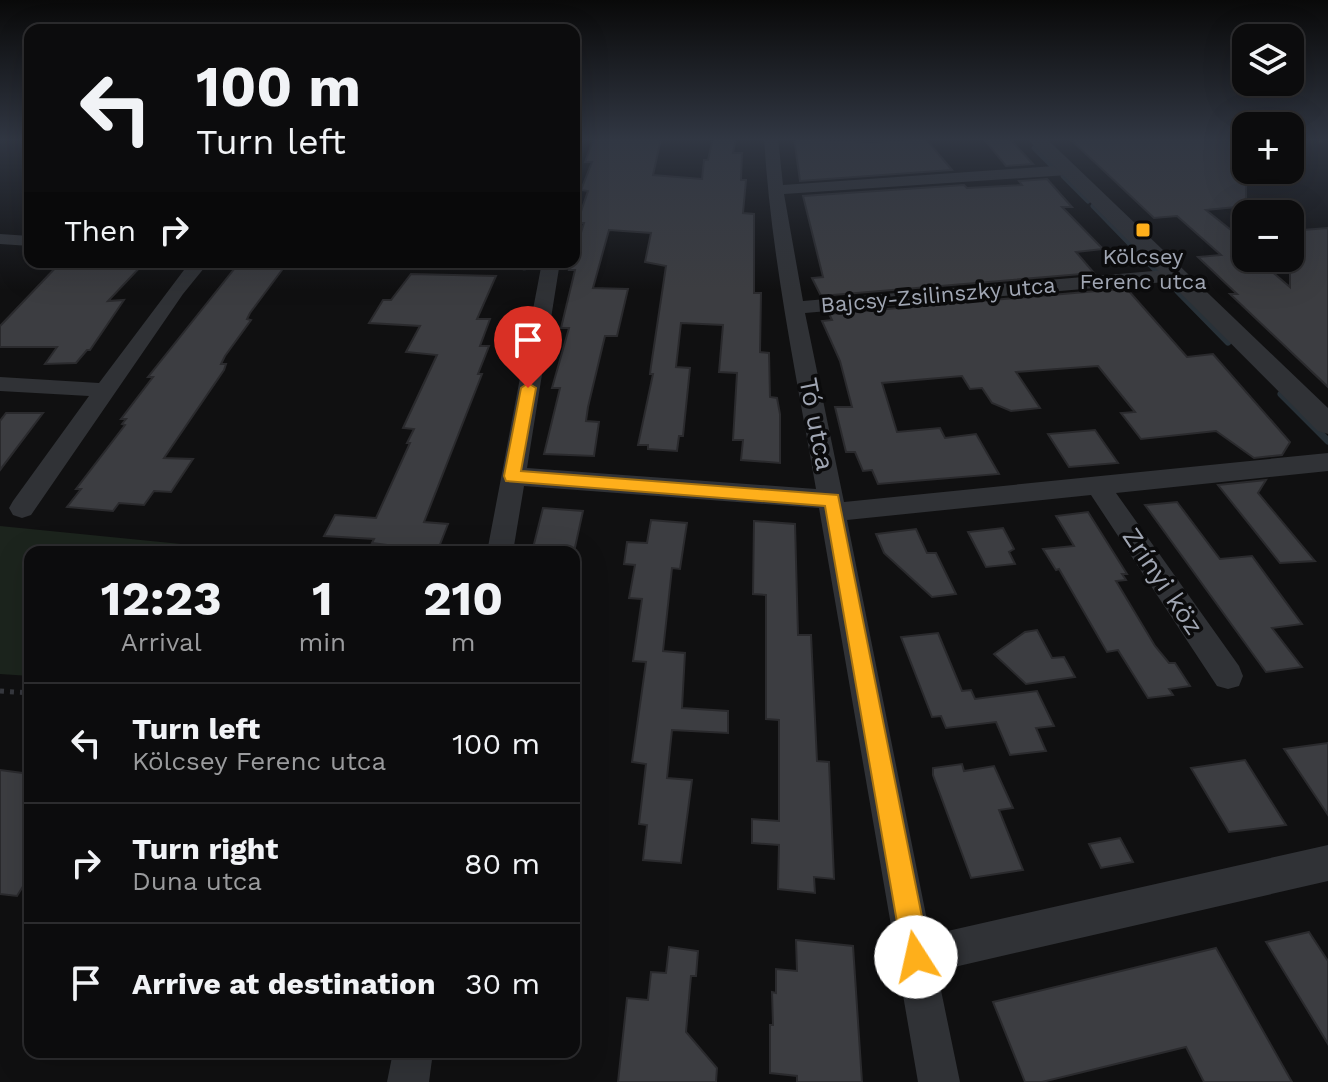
<!DOCTYPE html>
<meta charset="utf-8">
<style>
:root{--surface:#0c0c0d;--page:#151516;--text:#f1f3f6;--muted:#9a9b9d;--line:#2c2c2e}
body{margin:0;font-family:"Work Sans",sans-serif;background:var(--page);color:var(--text);height:100vh;display:flex;flex-direction:column;font-size:30px;white-space:nowrap}
*{box-sizing:border-box;margin:0}
p{font-size:26px;color:var(--muted)}
.icon{flex:none;width:44px;height:44px;fill:none;stroke:currentColor;stroke-width:2;stroke-linecap:round;stroke-linejoin:round}
.map{position:relative;flex:1;overflow:hidden}
.panel{position:absolute;left:24px;top:546px;width:556px;height:512px;display:flex;flex-direction:column;background:var(--surface);border-radius:16px;box-shadow:0 8px 32px #0002,0 0 0 2px var(--line)}
.panel>*{flex:none}
.top-card{position:absolute;left:24px;top:24px;width:556px;height:244px;border-radius:16px;box-shadow:0 8px 32px #0002,0 0 0 2px var(--line);background:#0c0c0d;color:var(--text);overflow:hidden}
.fabs{position:absolute;left:1232px;top:24px;display:grid;gap:16px}
.fabs a{display:grid;place-items:center;width:72px;height:72px;border-radius:16px;background:var(--surface);box-shadow:0 8px 32px #0002,0 0 0 2px var(--line);font-size:40px}
.pin{position:absolute;display:grid;place-items:center;width:68px;height:68px;color:#fff;margin:-82px -34px;border-radius:50% 50% 50% 0;rotate:-45deg;box-shadow:0 0 8px #0007}
.pin .icon{rotate:45deg}
.me{position:absolute;width:88px;margin:-44px;rotate:350deg;stroke-linejoin:round;filter:drop-shadow(0 0 6px #0008)}
.turn{display:flex;align-items:center;gap:28px;height:168px;padding:0 40px;font-size:36px}
.turn .icon{width:104px;height:104px;stroke-width:2.5}
.turn b{display:block;font-size:56px;line-height:68px}
.then{display:flex;align-items:center;height:76px;padding:0 40px;background:#0003;gap:16px;font-size:30px}
.eta{display:flex;justify-content:space-evenly;align-items:center;height:136px;text-align:center}
.eta b{font-size:48px;font-weight:700;line-height:56px}
ul{padding:0;list-style:none}
li{display:flex;align-items:center;gap:24px;height:120px;padding:0 40px;border-top:2px solid var(--line)}
li div{flex:1}
li b{display:block;font-size:30px}
li em{font-style:normal}
.map>svg:first-child{display:block}
.green{fill:#1c241d}
.lines{fill:none;stroke-linecap:round;stroke-linejoin:round}
.stream-far1{stroke:#283138;stroke-width:5}
.stream{stroke:#283138;stroke-width:7}
.building{fill:#3c3d41;stroke:#2a2a2d;stroke-width:2}
.path-far1{stroke:#36383e;stroke-width:3;stroke-dasharray:3 4;stroke-linecap:butt}
.path{stroke:#36383e;stroke-width:5;stroke-dasharray:4 6;stroke-linecap:butt}
.minor{fill:#303236;fill-rule:evenodd}
.tertiary{fill:#303236;fill-rule:evenodd}
.route{fill:#feaf1b;stroke:#a57212;stroke-width:2}
.poi-dot{fill:#feaf1b;stroke:#0b0b0c;stroke-width:3}
.labels{text-anchor:middle;dominant-baseline:central;stroke-width:7;stroke-linejoin:round;paint-order:stroke}
.far-poi-label{font-size:22px;fill:#a0a6b3;stroke:#0b0b0c}
.far-street-label{font-size:22px;fill:#a0a6b3;stroke:#0b0b0c}
.street-label{font-size:26px;fill:#a0a6b3;stroke:#0b0b0c}
</style>
<div class="map">
<svg width="1328" height="1082" viewBox="0 0 1328 1082">
<rect width="100%" height="100%" fill="#101011"/>
<polygon class="green" points="0,526 191,545 187,552 30,552 30,676 0,674"/>
<g class="lines">
<g class="stream-far1">
<polyline points="1318,138 1321,140"/>
<polyline points="1034,148 1053,167"/>
<polyline points="1063,176 1088,201"/>
<polyline points="1093,206 1157,272"/>
<polyline points="1169,282 1180,293"/>
</g>
<g class="stream">
<polyline points="1178,291 1228,342"/>
<polyline points="1281,394 1328,441"/>
</g>
</g>
<g class="building">
<polygon points="594,138 661,139 653,175 702,179 704,160 708,160 713,138 736,138 733,153 742,153 741,180 746,180 743,213 754,214 754,293 761,293 760,352 769,353 770,397 777,398 780,414 780,463 741,460 743,440 733,440 737,373 719,372 723,325 681,323 676,367 690,368 683,436 679,436 677,451 648,449 648,445 638,445 653,374 650,374 651,366 666,266 645,262 651,233 609,230 593,288 628,289 617,336 605,336 588,407 586,421 599,422 594,456 544,454 560,388 552,388 569,328 561,328 575,270 569,270 584,223 577,223 588,191 581,190 592,162 585,162"/>
<polygon points="794,138 872,142 925,138 952,170 800,181"/>
<polygon points="983,138 1009,138 1033,164 1006,166"/>
<polygon points="1069,138 1246,138 1246,206 1206,210 1246,242 1246,258 1256,258 1290,287 1290,231 1328,228 1328,387 1230,294 1237,294 1198,257 1221,255 1177,216 1154,218"/>
<polygon points="1047,179 1072,207 1062,207 1103,249 1076,252 1094,273 821,296 812,278 823,277 803,196 964,185 967,188 1022,185 1019,181"/>
<polygon points="61,262 145,262 108,301 124,300 90,350 87,350 76,363 45,364 57,347 0,347 0,326"/>
<polygon points="239,263 285,266 250,313 247,319 251,320 225,356 221,364 226,364 224,370 164,458 193,459 171,492 154,491 144,505 119,503 113,511 67,507 81,489 76,489 125,425 122,424 126,419 121,419 153,377 148,377"/>
<polygon points="411,274 496,276 477,319 490,319 480,346 489,346 478,374 482,374 424,522 448,524 437,552 395,552 396,550 386,549 388,545 372,543 374,539 324,536 335,515 376,518 410,443 407,443 414,429 403,428 437,355 406,352 420,326 369,323 383,300 391,300"/>
<polygon points="1109,290 1128,290 1187,357 1213,354 1290,442 1282,455 1254,458 1216,431 1141,439 1121,413 1135,412 1098,366 1016,372 1040,408 1011,411 992,403 982,388 970,389 962,376 882,383 897,432 940,428 945,438 976,434 999,474 878,484 872,470 863,471 855,452 846,452 835,407 852,407 840,361 822,321 832,320 829,314"/>
<polygon points="6,413 43,413 0,470 0,421"/>
<polygon points="1095,430 1118,463 1069,467 1048,434"/>
<polygon points="1266,480 1258,493 1315,561 1280,563 1218,485"/>
<polygon points="1177,502 1220,559 1252,556 1302,624 1272,628 1302,667 1266,672 1145,505"/>
<polygon points="543,508 583,511 574,552 532,552"/>
<polygon points="1088,512 1127,574 1122,574 1126,580 1116,581 1155,646 1169,663 1175,663 1190,686 1169,689 1173,695 1148,698 1118,650 1107,652 1059,569 1056,570 1043,549 1074,546 1056,516"/>
<polygon points="651,520 687,523 680,569 672,568 663,651 685,653 682,708 728,711 728,733 672,730 667,778 692,780 681,863 643,860 647,825 639,824 646,764 632,762 646,662 633,661 642,599 629,598 635,565 624,564 627,542 647,543"/>
<polygon points="754,521 795,524 798,635 811,635 817,761 829,762 834,879 814,877 815,893 778,889 779,845 752,843 752,819 779,821 779,720 766,719 766,595 753,594"/>
<polygon points="1003,528 1014,549 1009,552 1015,564 986,567 968,532"/>
<polygon points="916,529 927,553 936,553 956,594 932,597 884,553 876,534"/>
<polygon points="1037,630 1052,658 1064,657 1075,677 1026,684 994,654 1025,632"/>
<polygon points="938,633 962,691 971,690 975,699 1037,691 1054,726 1036,728 1046,751 1010,755 996,722 946,728 941,716 932,717 901,637"/>
<polygon points="1328,743 1328,815 1284,749"/>
<polygon points="1245,760 1286,825 1229,832 1191,768"/>
<polygon points="962,764 964,771 994,766 1013,808 999,810 1023,870 971,878 933,775 933,768"/>
<polygon points="0,770 30,774 30,875 17,896 0,894"/>
<polygon points="1120,838 1133,862 1101,868 1089,844"/>
<polygon points="1309,932 1328,961 1328,1044 1266,942"/>
<polygon points="796,940 853,946 862,1082 797,1082 797,1076 770,1073 770,1025 773,1025 772,992 776,993 776,969 797,971"/>
<polygon points="669,947 698,951 696,976 691,976 686,1032 717,1068 716,1082 618,1082 627,998 648,1000 651,972 666,973"/>
<polygon points="1216,948 1292,1082 1204,1082 1186,1047 1042,1082 1025,1082 993,1002"/>
</g>
<g class="lines">
<polyline class="path-far1" points="411,262 529,269"/>
<polyline class="path" points="0,691 30,693"/>
<g class="minor">
<path d="M764 138H778L783 185 1068 165 1076 170 1068 175 784 194 803 301 1177 269 1186 275 1177 281 805 313 844 502 1328 453V471L1116 493 1239 666 1243 676 1239 686 1228 689 1217 686 1091 495 847 520 930 935 1328 845V881L937 971 960 1082H918L819 508 524 486 513 552H487L542 262H560L527 468 816 489C796 373 771 256 764 138Z"/>
<polygon points="0,234 30,236 30,246 0,244"/>
<polygon points="190,262 209,262 183,294 31,515 22,518 13,515 9,508 13,501 89,396 0,391 0,377 99,383"/>
<polygon points="393,1052 433,1052 429,1082 387,1082"/>
</g>
<polygon class="tertiary" points="1026,138 1046,138 1328,408 1328,434 1318,431"/>
</g>
<linearGradient id="sky" x2="0" y2="1"><stop stop-color="#090909"/><stop offset="0.48" stop-color="#313743"/><stop offset="1" stop-color="#313743" stop-opacity="0"/></linearGradient>
<rect width="1328" height="290" fill="url(#sky)"/>
<polygon class="route" points="528,383 536,388 521,471 838,495 930,957 926,967 916,970 907,967 903,957 825,506 506,481 504,476 521,388"/>
<rect class="poi-dot" x="1135" y="222" width="16" height="16" rx="4"/>
<g class="labels">
<g class="far-poi-label">
<text x="1143" y="256">Kölcsey<tspan x="1143" dy="25">Ferenc utca</tspan></text>
</g>
<g class="far-street-label">
<text transform="translate(938 295) rotate(-5)">Bajcsy-Zsilinszky utca</text>
</g>
<g class="street-label">
<text transform="translate(817 424) rotate(79)">Tó utca</text>
<text transform="translate(1163 581) rotate(56)">Zrínyi köz</text>
</g>
</g>
</svg>
<div class="fabs">
<a><svg class="icon" aria-label="layers" viewBox="0 0 24 24"><path d="M12 4l9 5-9 5-9-5zM3 14l9 5 9-5"/></svg></a>
<a>+</a>
<a>−</a>
</div>
<div class="pin" style="left:528px;top:388px;background:#d93025"><svg class="icon" aria-label="arrive" viewBox="0 0 24 24"><path d="M6 21V4h12l-3 4 3 4H6"/></svg></div>
<svg class="me" style="left:916px;top:957px" viewBox="-20 -20 40 40"><circle r="19" fill="#fff"/><path d="M0-13L10 11 0 6-10 11z" fill="#feaf1b"/></svg>
<div class="top-card">
<div class="turn"><svg class="icon" aria-label="left" viewBox="0 0 24 24"><path d="M17 20v-9H6M10 6l-5 5 5 5"/></svg><div><b>100 m</b>Turn left</div></div>
<div class="then">Then<svg class="icon" aria-label="right" viewBox="0 0 24 24"><path d="M7 20v-9h11M14 6l5 5-5 5"/></svg></div>
</div>
<section class="panel">
<div class="eta">
<div><b>12:23</b><p>Arrival</p></div>
<div><b>1</b><p>min</p></div>
<div><b>210</b><p>m</p></div>
</div>
<ul>
<li><svg class="icon" aria-label="left" viewBox="0 0 24 24"><path d="M17 20v-9H6M10 6l-5 5 5 5"/></svg><div><b>Turn left</b><p>Kölcsey Ferenc utca</p></div><em>100 m</em></li>
<li><svg class="icon" aria-label="right" viewBox="0 0 24 24"><path d="M7 20v-9h11M14 6l5 5-5 5"/></svg><div><b>Turn right</b><p>Duna utca</p></div><em>80 m</em></li>
<li><svg class="icon" aria-label="arrive" viewBox="0 0 24 24"><path d="M6 21V4h12l-3 4 3 4H6"/></svg><div><b>Arrive at destination</b></div><em>30 m</em></li>
</ul>
</section>
</div>
